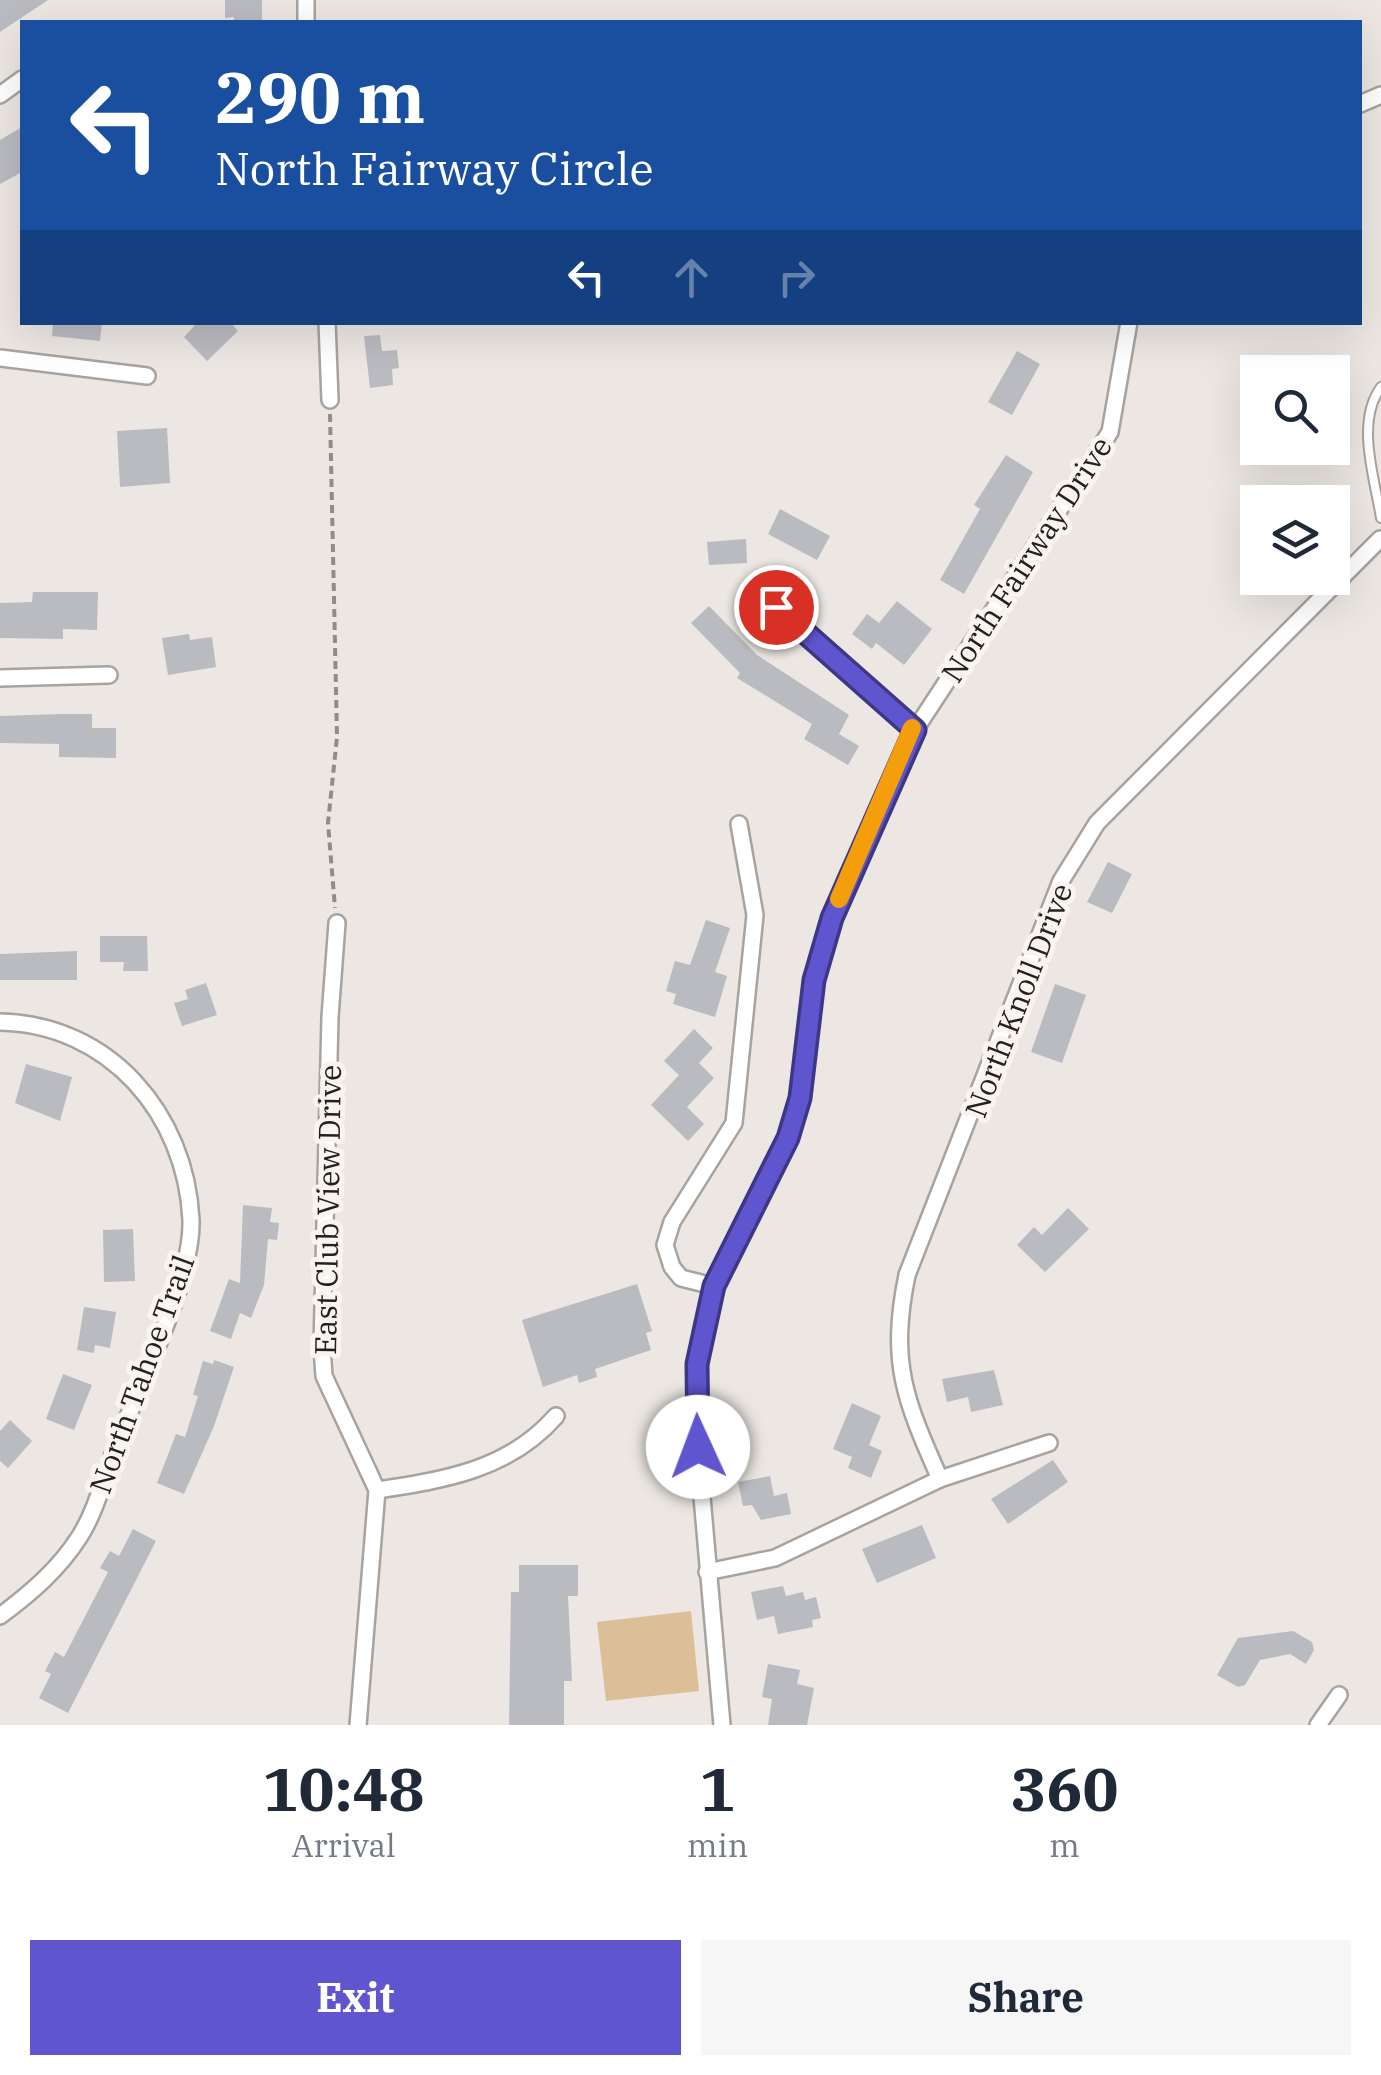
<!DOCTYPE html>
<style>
:root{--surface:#fff;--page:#f6f6f7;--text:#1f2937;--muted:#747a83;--accent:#5f55ce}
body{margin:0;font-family:"IBM Plex Serif",serif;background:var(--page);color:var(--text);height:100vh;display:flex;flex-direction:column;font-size:38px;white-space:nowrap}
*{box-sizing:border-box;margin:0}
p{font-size:32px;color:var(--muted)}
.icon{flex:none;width:55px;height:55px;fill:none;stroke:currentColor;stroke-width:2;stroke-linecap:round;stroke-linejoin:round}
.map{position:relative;height:1725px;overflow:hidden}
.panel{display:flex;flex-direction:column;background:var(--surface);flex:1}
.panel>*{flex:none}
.guide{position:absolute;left:20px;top:20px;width:1342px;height:305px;border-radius:0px;box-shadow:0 10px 40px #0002;background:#1a4fa0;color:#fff;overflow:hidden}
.buttons{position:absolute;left:1240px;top:355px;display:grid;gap:20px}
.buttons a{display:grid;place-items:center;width:110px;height:110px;border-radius:0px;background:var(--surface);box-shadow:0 10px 40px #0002;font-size:50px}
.pin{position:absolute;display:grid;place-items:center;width:85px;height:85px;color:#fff;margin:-42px;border:5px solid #fff;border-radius:50%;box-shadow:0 2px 10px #0007}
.me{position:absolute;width:110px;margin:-55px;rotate:358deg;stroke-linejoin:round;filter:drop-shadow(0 0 8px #0008)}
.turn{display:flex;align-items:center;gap:35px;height:210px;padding:0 30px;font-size:45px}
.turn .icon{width:130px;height:130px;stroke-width:2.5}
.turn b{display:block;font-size:70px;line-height:85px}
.lanes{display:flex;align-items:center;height:95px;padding:0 30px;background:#0003;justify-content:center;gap:50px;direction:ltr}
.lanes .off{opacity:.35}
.eta{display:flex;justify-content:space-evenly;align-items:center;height:170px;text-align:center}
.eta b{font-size:60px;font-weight:700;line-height:70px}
.primary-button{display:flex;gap:20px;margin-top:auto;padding:20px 30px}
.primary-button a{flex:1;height:115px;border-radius:0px;background:var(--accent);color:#fff;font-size:40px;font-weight:700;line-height:115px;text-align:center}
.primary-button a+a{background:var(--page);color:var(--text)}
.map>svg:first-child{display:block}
.green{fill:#ddbf97}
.building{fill:#babbc1}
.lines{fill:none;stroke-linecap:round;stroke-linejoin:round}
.lane-casing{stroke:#a8a39e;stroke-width:12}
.street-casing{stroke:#a8a39e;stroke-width:20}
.path{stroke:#908d89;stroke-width:4;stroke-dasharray:8 5;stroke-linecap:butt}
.lane{stroke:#fff;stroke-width:8}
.street{stroke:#fff;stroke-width:15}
.route-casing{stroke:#3e3786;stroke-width:25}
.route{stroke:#5f55ce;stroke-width:18}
.slow{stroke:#f59e0b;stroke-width:18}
.labels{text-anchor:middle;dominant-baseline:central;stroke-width:10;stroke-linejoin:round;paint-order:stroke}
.street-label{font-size:30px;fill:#23211f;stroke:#f9f4ef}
</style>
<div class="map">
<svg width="1381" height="1725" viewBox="0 0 1381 1725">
<rect width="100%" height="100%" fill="#ece7e2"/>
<polygon class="green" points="691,1611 699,1691 606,1701 597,1622"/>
<g class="building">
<polygon points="0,0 48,0 0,32"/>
<polygon points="225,0 262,0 262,22 234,22 234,17 225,18"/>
<polygon points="22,127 22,172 0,184 0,140"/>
<polygon points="53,322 102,322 100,341 52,336"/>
<polygon points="198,322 230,322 238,331 207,361 184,337"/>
<polygon points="380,335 382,351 397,350 399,368 392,369 393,385 370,388 364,336"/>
<polygon points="1017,351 1040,364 1012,415 988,402"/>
<polygon points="167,428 170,483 120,487 117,431"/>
<polygon points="1006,455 1033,472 964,594 940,580 980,509 974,505"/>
<polygon points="780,509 830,536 817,560 768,534"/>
<polygon points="746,539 747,563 709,565 707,542"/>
<polygon points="33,592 98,592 97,630 63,629 63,639 0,638 0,603 32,602"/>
<polygon points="897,601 932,629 904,665 876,643 872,649 852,634 867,614 879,623"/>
<polygon points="709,606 757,655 849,715 839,734 859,746 848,765 804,739 812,724 737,678 740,673 691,623"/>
<polygon points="189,634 190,640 212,637 216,667 168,675 162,638"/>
<polygon points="60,714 92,714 92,728 116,728 116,758 59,757 59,744 0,743 0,716"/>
<polygon points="1108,862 1132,874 1112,913 1087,902"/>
<polygon points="706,920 730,928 715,972 727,976 715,1017 673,1004 676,994 666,991 675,961 690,965"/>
<polygon points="100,936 147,936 148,971 123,971 124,962 100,962"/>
<polygon points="77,951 77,980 0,980 0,954"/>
<polygon points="206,983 217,1015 182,1026 174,1003 188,999 185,990"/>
<polygon points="1055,984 1086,995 1062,1063 1031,1052"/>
<polygon points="694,1029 713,1048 699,1063 714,1078 687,1107 704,1124 688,1141 651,1105 679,1075 664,1061"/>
<polygon points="26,1064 72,1077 60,1121 15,1103"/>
<polygon points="243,1205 272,1208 270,1222 279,1223 277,1240 268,1239 264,1285 251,1318 240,1313 231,1339 210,1331 229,1279 240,1283"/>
<polygon points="1068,1208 1089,1229 1045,1272 1017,1245 1034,1227 1042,1235"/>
<polygon points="133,1229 135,1281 104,1282 103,1230"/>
<polygon points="637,1284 652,1331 646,1333 651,1350 595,1369 597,1377 579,1383 577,1375 543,1387 522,1320"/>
<polygon points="84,1307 116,1312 110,1348 95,1345 94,1353 77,1350"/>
<polygon points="214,1360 234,1367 214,1426 184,1494 157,1483 176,1434 185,1437 198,1396 193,1395 203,1361 213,1364"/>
<polygon points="994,1370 1003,1405 971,1412 968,1397 947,1402 942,1379"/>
<polygon points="63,1374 92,1385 74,1430 46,1419"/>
<polygon points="852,1403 881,1416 869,1445 882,1451 871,1478 848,1468 852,1457 833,1449"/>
<polygon points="10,1420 32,1441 8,1468 0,1461 0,1431"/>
<polygon points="1053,1460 1068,1482 1008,1524 991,1499"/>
<polygon points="770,1476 774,1496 787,1493 791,1514 761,1520 752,1505 743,1506 738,1482"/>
<polygon points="922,1525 936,1558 877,1583 862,1549"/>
<polygon points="133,1529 156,1541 68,1713 39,1698 51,1674 45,1671 55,1652 64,1657 108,1572 100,1568 110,1551 119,1556"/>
<polygon points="519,1565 578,1565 578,1596 568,1596 572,1681 564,1681 564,1725 509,1725 511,1592 519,1592"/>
<polygon points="783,1586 786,1596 803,1592 805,1600 816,1597 821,1618 812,1620 813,1627 778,1634 774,1616 757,1620 751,1592"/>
<polygon points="1293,1631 1312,1642 1314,1650 1306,1664 1290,1654 1260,1660 1245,1685 1238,1687 1217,1675 1238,1638"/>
<polygon points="768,1664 800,1670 797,1684 814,1688 807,1725 768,1725 772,1699 762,1697"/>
</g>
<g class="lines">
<defs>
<path id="lane" d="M1381 387C1355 422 1375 479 1381 518"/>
<g id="street">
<polyline points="306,0 306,22"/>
<polyline points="0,95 22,79"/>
<polyline points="1360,104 1381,95"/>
<polyline points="327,322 330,400"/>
<polyline points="0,358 147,376"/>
<polyline points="776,607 915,730"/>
<polyline points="0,678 109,675"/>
<polyline points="337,923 330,1017 322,1348 324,1376 377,1490 358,1725"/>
<path d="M0 1022C109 1024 186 1114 191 1220 193 1280 139 1385 117 1444 105 1473 97 1509 80 1536 59 1569 31 1593 0 1616"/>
<polyline points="713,1286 681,1278 672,1267 665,1245 672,1222 734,1123 755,915 739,824"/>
<path d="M940 1479C905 1400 889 1363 907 1275L1061 881 1097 823 1380 539"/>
<path d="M377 1490C444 1480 509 1470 556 1416"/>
<polyline points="707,1572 775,1558 940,1479 1049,1443"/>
<polyline points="722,1725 695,1417 702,1330 713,1286 788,1138 800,1098 814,980 846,880 915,730 1110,432 1129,322"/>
<polyline points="1318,1725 1339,1695"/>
</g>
</defs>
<use href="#lane" class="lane-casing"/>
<use href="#street" class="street-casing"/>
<polyline class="path" points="330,414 337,737 328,823 335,908"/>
<use href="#lane" class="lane"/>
<use href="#street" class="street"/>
</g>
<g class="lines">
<defs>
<polyline id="route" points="698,1447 697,1364 714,1286 788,1138 800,1098 814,980 832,918 915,730 776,607"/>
</defs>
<use href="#route" class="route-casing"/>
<use href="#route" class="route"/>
<polyline class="slow" points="839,899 912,728"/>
</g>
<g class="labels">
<g class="street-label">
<text transform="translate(1026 559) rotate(-57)">North Fairway Drive</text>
<text transform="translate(1018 1000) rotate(-69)">North Knoll Drive</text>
<text transform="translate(327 1210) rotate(-89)">East Club View Drive</text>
<text transform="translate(141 1374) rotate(-70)">North Tahoe Trail</text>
</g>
</g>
</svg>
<div class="buttons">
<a><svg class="icon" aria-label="search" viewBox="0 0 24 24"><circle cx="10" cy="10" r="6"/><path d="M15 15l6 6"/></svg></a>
<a><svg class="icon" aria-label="layers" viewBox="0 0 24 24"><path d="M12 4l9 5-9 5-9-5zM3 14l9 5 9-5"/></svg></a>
</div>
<div class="pin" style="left:776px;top:607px;background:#d93025"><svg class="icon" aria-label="arrive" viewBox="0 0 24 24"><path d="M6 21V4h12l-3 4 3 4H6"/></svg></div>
<svg class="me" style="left:698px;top:1447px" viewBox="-20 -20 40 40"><circle r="19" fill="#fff"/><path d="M0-13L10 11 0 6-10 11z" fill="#5f55ce"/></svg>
<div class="guide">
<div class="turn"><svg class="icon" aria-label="left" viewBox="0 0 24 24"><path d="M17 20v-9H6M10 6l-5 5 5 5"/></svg><div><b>290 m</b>North Fairway Circle</div></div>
<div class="lanes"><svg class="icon" aria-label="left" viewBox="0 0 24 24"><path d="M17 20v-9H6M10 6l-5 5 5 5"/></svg><svg class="icon off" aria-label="ahead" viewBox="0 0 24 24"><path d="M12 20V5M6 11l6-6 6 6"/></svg><svg class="icon off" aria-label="right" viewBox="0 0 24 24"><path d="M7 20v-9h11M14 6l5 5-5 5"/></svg></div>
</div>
</div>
<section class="panel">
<div class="eta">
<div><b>10:48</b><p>Arrival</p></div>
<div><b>1</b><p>min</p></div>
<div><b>360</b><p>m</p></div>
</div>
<div class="primary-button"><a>Exit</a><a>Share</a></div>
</section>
